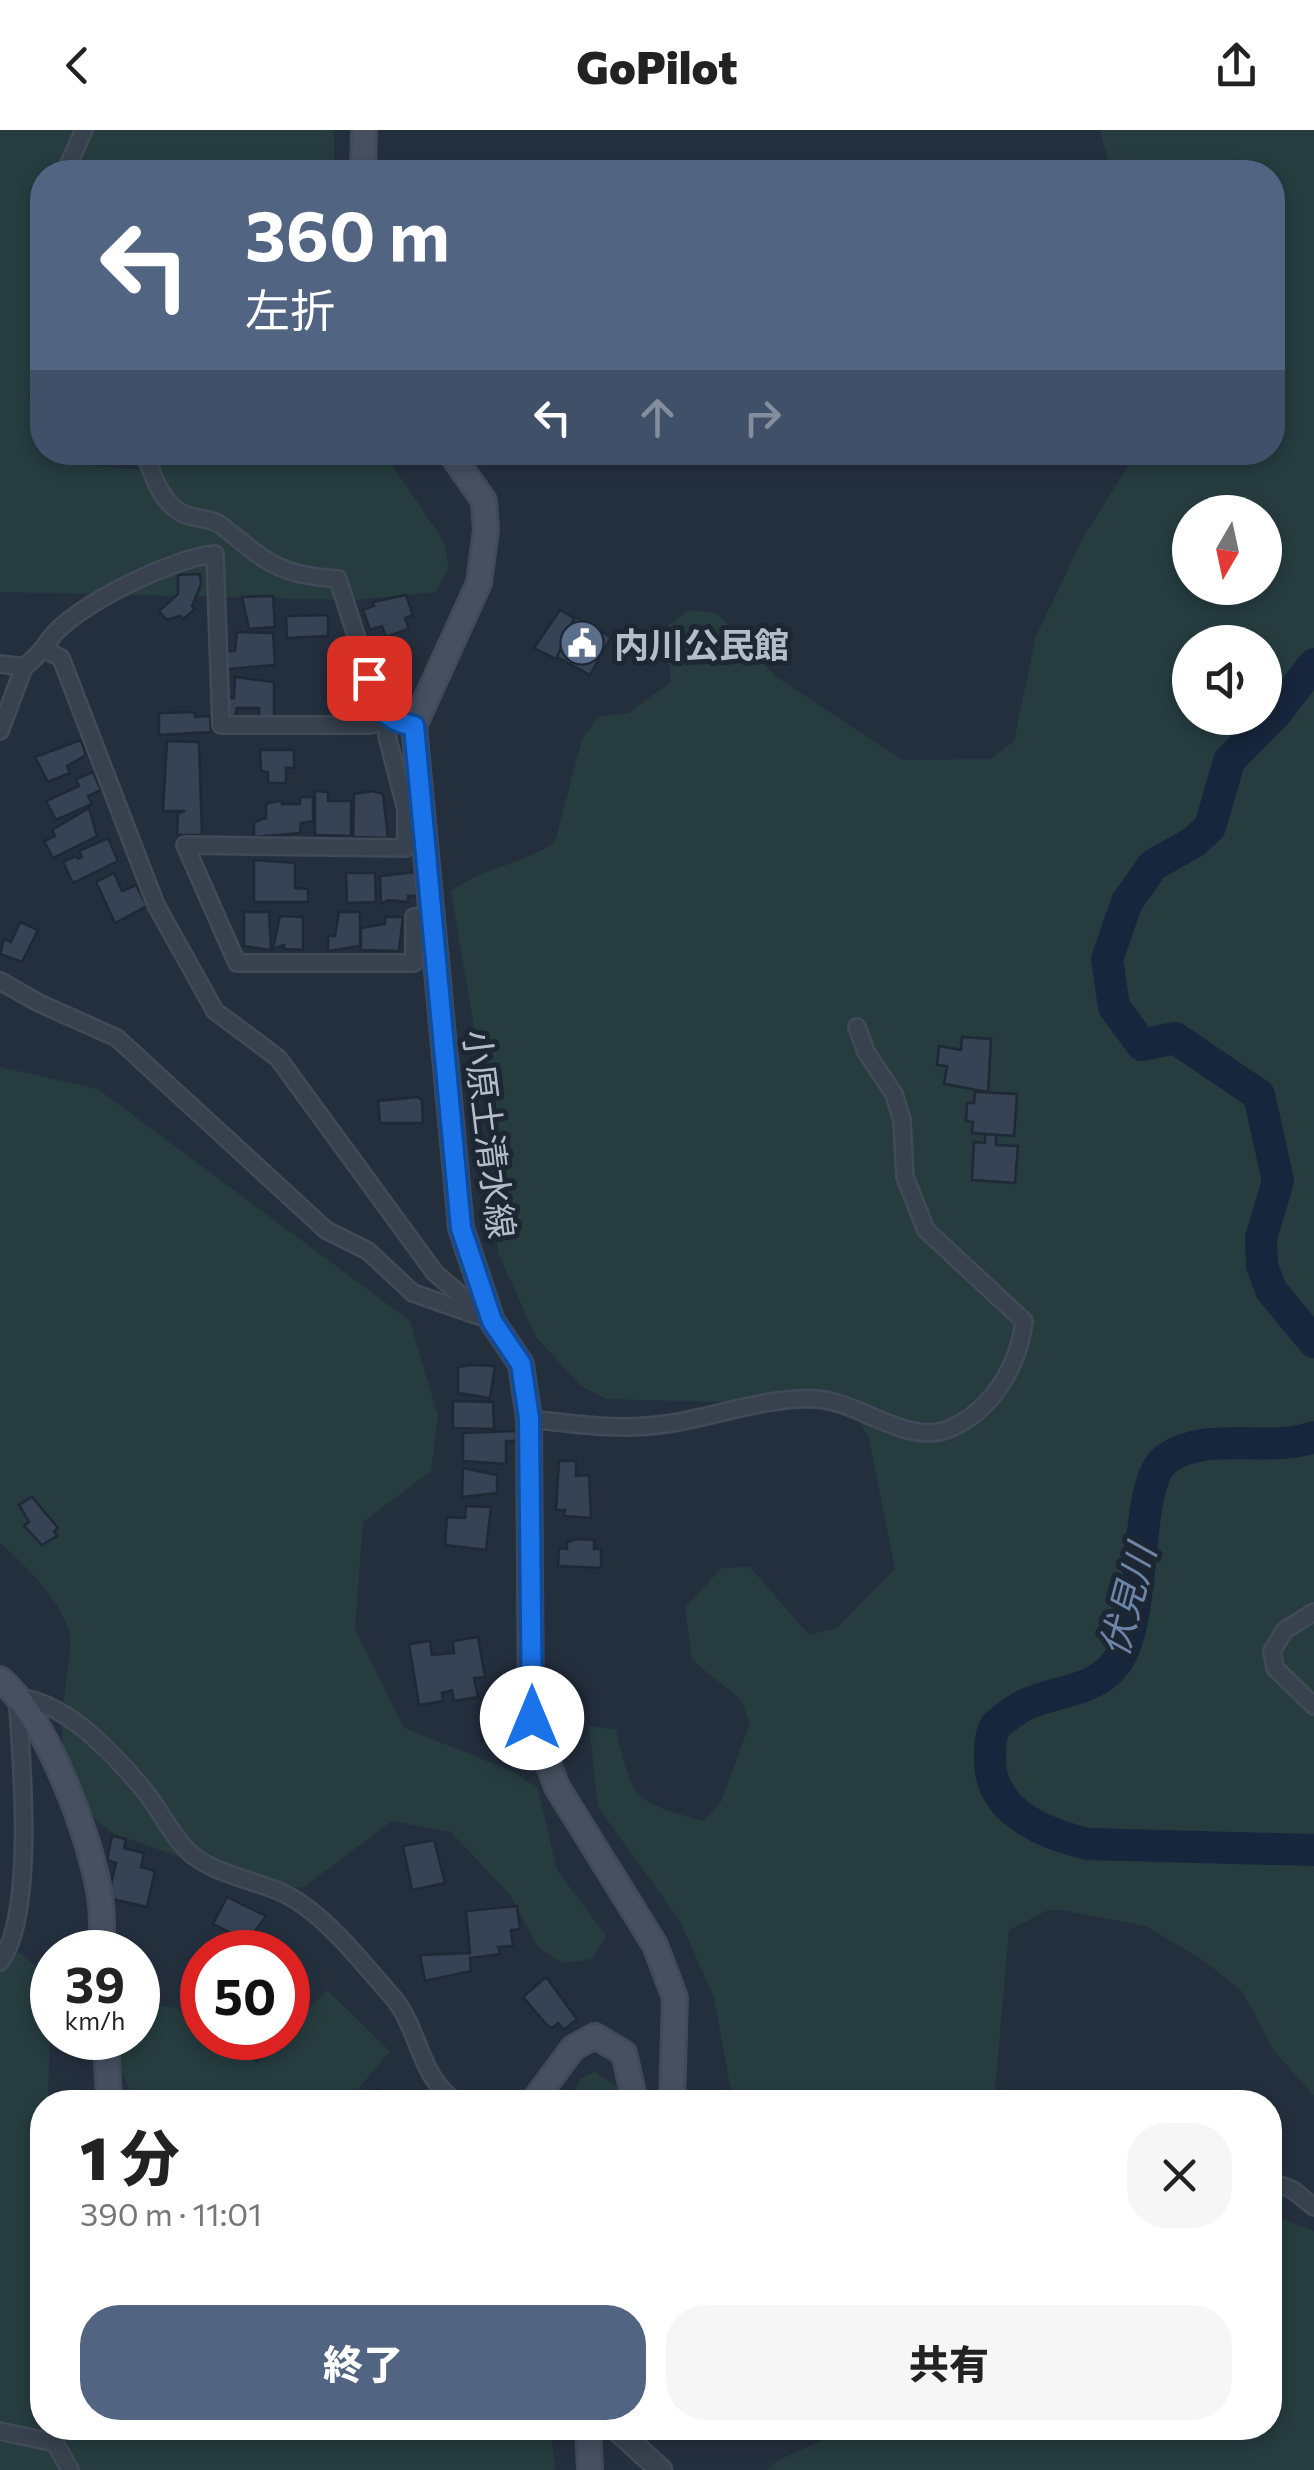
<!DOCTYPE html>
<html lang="ja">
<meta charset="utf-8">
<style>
:root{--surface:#fff;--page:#f6f6f6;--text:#222;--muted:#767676;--accent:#516482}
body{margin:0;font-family:Commissioner,"Noto Sans JP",sans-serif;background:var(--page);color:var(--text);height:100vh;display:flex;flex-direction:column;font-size:38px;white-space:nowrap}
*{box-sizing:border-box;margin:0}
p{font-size:32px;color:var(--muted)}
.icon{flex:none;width:55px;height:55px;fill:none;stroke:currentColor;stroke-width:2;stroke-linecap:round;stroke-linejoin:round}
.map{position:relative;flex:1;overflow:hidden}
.sheet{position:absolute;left:30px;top:1960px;width:1252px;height:350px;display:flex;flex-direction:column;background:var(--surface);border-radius:40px;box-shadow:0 5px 15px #0003}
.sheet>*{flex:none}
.top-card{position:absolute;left:30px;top:30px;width:1255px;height:305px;border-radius:40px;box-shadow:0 5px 15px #0003;background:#516482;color:#fff;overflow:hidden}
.needle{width:65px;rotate:189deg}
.controls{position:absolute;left:1172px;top:365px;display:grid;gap:20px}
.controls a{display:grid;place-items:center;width:110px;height:110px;border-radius:50%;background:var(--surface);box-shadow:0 5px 15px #0003;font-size:50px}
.speed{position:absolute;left:30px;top:1800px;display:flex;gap:20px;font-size:50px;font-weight:700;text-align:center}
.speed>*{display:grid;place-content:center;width:130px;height:130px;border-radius:50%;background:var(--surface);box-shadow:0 5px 15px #0003;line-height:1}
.speed small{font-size:25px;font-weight:400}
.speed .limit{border:15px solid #d22;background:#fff;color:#111}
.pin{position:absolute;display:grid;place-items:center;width:85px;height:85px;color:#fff;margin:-42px;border-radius:20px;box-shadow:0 5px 15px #0006}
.me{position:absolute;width:110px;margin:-55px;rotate:0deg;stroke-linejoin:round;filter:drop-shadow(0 0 8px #0008)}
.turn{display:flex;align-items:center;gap:35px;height:210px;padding:0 50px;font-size:45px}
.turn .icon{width:130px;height:130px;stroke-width:2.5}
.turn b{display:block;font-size:70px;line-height:85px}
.lanes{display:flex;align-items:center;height:95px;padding:0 50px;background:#0003;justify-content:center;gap:50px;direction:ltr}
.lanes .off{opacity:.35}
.round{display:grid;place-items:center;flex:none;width:105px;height:105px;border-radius:40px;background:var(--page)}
.head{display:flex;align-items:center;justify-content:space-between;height:170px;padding:0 50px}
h1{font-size:60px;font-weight:800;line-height:75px}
.button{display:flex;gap:20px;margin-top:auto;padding:20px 50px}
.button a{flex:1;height:115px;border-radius:40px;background:var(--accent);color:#fff;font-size:40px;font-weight:800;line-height:115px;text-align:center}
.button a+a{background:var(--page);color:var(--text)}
header{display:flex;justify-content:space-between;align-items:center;height:130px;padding:0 50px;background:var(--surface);font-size:45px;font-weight:800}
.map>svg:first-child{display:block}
.green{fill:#263c3f;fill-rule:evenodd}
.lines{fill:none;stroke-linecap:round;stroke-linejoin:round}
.river{stroke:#17263c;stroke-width:32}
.building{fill:#364354;stroke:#1f2835;stroke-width:2.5}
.minor-casing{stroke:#414a57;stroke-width:20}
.tertiary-casing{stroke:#414a57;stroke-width:25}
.secondary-casing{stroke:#414a57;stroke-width:28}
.minor{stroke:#38414e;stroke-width:15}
.tertiary{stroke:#38414e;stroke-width:20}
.secondary{stroke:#465061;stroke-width:22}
.route-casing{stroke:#114b97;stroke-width:25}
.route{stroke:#1a73e8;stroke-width:18}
.labels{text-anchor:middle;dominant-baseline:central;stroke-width:10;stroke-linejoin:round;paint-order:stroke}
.poi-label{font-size:35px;font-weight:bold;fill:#b4bcc9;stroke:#1d2633;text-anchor:start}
.street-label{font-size:35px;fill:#b4bcc9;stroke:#1d2633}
.water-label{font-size:38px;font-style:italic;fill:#6d86a8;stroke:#1d2633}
</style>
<header><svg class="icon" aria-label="back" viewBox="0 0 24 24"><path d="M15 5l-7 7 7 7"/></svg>GoPilot<svg class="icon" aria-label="share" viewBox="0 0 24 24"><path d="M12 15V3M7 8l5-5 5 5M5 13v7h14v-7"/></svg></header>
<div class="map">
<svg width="1314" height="2340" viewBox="0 0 1314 2340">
<rect width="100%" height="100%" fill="#242f3e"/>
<g class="green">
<polygon points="0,0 334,0 334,42 42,42 42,136 29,269 42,271 42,322 84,323 84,335 150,340 145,322 384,323 443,410 449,437 436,462 352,470 0,462"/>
<path d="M1100 0H1314V1966L1274 1921 1242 1861 1205 1832 1146 1796 1061 1780H1048L1009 1800 994 1972H733L714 1867 680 1791 598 1677 589 1596 616 1600C633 1671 633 1671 703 1691L721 1672 750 1593 741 1570 692 1530 685 1477 722 1438 750 1437 809 1505 837 1498 895 1439 869 1309 855 1284 801 1265 719 1272 606 1269 581 1256 536 1207 498 1123 489 985 451 761C483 737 522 735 555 712L582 609 598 587 628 583 671 552 666 497 689 480 717 483 775 546 902 630 991 629 1014 611 1036 506 1085 404 1134 327 1138 322H1272V42H1111ZM1190 382H1265V458H1190ZM1190 512H1265V588H1190Z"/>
<path d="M0 937 98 959 410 1191 438 1286 431 1341 363 1392 355 1498 404 1598 515 1642 538 1659 557 1740 606 1806 592 1829 563 1833 539 1818 510 1765 451 1702 392 1691 304 1757 276 1760 114 1704C57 1664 58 1615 66 1552 68 1536 73 1514 68 1498 58 1467 23 1433 0 1413Z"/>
<polygon points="20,1823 51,1850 48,1972 42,1972 42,2298 551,2298 555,2340 0,2340 0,1827"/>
<path d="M327 1860 390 1921 347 1972H129C133 1947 108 1920 87 1908H138V1872L176 1878 202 1896V1908H219L257 1933 281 1908H288V1901Z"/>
<polygon points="595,1942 618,1957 617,1972 570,1972 581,1948"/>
<path d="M1270 2085 1314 2101V2340H767C786 2320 819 2319 836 2298H1270Z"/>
</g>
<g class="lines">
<g class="river">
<polyline points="1314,534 1276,583 1229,631 1210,697 1194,712 1153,735 1127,772 1107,829 1114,877 1142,915 1175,908 1259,965 1278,1051 1261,1108 1262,1136 1271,1160 1314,1212"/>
<path d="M1314 1307C1267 1324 1208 1299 1166 1329 1132 1355 1149 1488 1116 1533 1093 1564 1052 1560 1021 1577 1012 1582 1004 1589 996 1595 989 1606 990 1621 990 1634 993 1683 1046 1704 1088 1714L1314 1720"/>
</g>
</g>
<g class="building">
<polygon points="200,444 201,454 192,476 195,479 183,489 180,486 167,490 159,481 178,464 178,445"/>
<polygon points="406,465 413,485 405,488 409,499 386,507 382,496 370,500 363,480 374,476 373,472"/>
<polygon points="273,466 275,497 249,499 242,467"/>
<polygon points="560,480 574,488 558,530 534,518"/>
<polygon points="328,485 328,506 287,508 286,486"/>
<polygon points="575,487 611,507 590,545 557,527"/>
<polygon points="237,502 273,503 275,535 227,539 226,521 235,521"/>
<polygon points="394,521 406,546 400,563 384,568 373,539 380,537 378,524"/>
<polygon points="235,547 274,552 274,587 259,586 259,578 237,578 234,590 228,583 227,568 234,568"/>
<polygon points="194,582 195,587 210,586 211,602 159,605 159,583"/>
<polygon points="81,610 86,625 67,636 70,643 48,652 35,627"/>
<polygon points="167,611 199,612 202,705 177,705 178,683 185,681 163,681"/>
<polygon points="260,620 294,620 294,638 286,638 286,653 268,653 268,642 261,641"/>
<polygon points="93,642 101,660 88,666 92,674 56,690 46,671 79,656 76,649"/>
<polygon points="315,661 328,662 328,671 351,671 351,706 315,705"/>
<polygon points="373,661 383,664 388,708 353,707 354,664"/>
<polygon points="300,667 313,667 313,691 301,693 300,703 254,707 254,692 266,688 266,674 282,670 282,674 300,674"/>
<polygon points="89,678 97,706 53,728 44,711 55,706 52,700"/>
<polygon points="108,708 118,731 73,753 63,732 76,726 78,729 82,727 79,721"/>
<polygon points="254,730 295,733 295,758 308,759 308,772 254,772"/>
<polygon points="416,742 417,766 408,766 408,772 388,770 381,774 380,746"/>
<polygon points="114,743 122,761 136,755 147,776 115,793 96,752"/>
<polygon points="346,743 375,743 376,772 347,773"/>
<polygon points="244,782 269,782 271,820 244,816"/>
<polygon points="339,782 360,782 360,816 328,821 328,806 335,806"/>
<polygon points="280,786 303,787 303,820 284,819 284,815 273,819"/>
<polygon points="385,787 403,787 399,821 361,820 361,798 385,794"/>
<polygon points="20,792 38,800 22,832 0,824 4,809 11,812"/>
<polygon points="962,907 991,909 988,962 944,954 947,936 937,935 939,916 961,920"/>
<polygon points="975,962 1017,964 1014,1006 972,1003 973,992 966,991 967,973 974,973"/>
<polygon points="417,967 422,970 423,993 380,993 378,971"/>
<polygon points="985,1004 996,1005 996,1015 1018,1016 1015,1053 972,1050 974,1012 985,1013"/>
<polygon points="470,1235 495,1236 490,1268 458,1263 458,1237"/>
<polygon points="453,1271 493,1272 494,1299 453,1298"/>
<polygon points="516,1301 516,1311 506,1311 506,1334 463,1331 463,1303"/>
<polygon points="559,1331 576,1331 576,1346 589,1345 591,1388 564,1386 565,1380 556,1380"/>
<polygon points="463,1338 497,1345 497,1363 462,1367"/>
<polygon points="32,1367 58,1398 54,1401 57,1406 42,1415 24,1396 29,1392 19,1375"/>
<polygon points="466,1376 491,1377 486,1420 445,1415 447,1387 465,1388"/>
<polygon points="577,1409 594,1410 594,1419 601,1419 601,1438 558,1436 559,1418 567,1419 567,1412"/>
<polygon points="478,1507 485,1547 474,1548 478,1567 454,1571 452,1560 442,1563 443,1571 419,1575 409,1514 430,1511 432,1525 454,1523 453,1511"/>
<polygon points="112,1706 126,1709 124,1718 144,1723 141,1737 155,1741 147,1777 108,1768 116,1733 107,1730"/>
<polygon points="434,1710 445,1753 412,1760 403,1716"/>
<polygon points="227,1767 266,1786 248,1811 213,1794"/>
<polygon points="517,1776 520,1799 511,1800 513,1816 498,1817 500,1824 470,1828 471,1841 425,1851 420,1825 470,1823 466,1781"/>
<polygon points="546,1847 577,1889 564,1900 558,1893 552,1898 547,1895 523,1867"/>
<polygon points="377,1959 391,1972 364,1972"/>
</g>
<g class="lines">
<defs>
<g id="minor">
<polyline points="65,42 84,0"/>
<polyline points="46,520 61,528 156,775 215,881 278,928 435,1143 489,1189"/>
<path d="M0 534 24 537C36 528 42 520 50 509 73 476 175 427 215 424L221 595H370L389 590 380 581 338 449C277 445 267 432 222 396 212 388 198 389 186 385 161 375 153 345 144 322"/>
<polyline points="414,596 389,590 387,606 406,679 406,718 185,715 237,833 414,833 414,787 431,783"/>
<polyline points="0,601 24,537"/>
<polyline points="0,851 39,873 117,908 326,1100 368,1121 413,1163 479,1186"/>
<path d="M529 1289C575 1294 620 1301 666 1294 715 1287 768 1266 817 1269 860 1272 907 1316 949 1299 992 1281 1019 1235 1024 1191L926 1100 905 1047 902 990 894 964 866 922 857 897"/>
<polyline points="1314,1482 1285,1500 1272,1521 1275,1538 1314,1576"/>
<path d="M0 1832C35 1786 22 1635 18 1577L22 1568C70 1575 117 1627 147 1664 161 1682 171 1704 187 1720 212 1745 254 1749 285 1764 325 1784 360 1830 390 1864 420 1896 418 1948 457 1972"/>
<polyline points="1270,2051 1293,2060 1314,2077"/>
<polyline points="0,2301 55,2313 70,2340"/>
</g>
<polyline id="tertiary" points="615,2298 661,2340"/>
<g id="secondary">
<polyline points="363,42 364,0"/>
<polyline points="450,322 484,371 486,400 479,453 414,596 461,1098 492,1191 521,1234 529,1289 531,1588 557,1657 655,1815 675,1868 672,1972"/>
<path d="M0 1549C46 1587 91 1707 100 1767 103 1785 102 1804 102 1822"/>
<polyline points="106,1908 109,1972"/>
<polyline points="533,1972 573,1918 595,1906 624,1923 635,1972"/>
<polyline points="588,2298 590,2340"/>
</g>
</defs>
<use href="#minor" class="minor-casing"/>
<use href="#tertiary" class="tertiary-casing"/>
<use href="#secondary" class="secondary-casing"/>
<use href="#minor" class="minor"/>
<use href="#tertiary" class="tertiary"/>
<use href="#secondary" class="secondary"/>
</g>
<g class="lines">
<defs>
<path id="route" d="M369 548C379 578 382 589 414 596L461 1098 492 1191 521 1234 529 1288 532 1588"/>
</defs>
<use href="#route" class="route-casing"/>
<use href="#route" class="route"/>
</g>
<defs>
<symbol id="civic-disc" viewBox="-11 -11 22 22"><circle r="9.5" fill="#5c6f8a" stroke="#1d2633"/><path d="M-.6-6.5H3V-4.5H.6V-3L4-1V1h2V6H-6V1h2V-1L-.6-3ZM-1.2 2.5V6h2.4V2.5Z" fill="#fff"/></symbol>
</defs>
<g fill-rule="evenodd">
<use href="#civic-disc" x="557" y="488" width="50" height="50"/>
</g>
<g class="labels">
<g class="poi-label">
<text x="614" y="513">内川公民館</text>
</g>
<g class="street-label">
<text transform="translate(491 1004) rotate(83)">小原土清水線</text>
</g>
<g class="water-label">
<text transform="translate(1126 1470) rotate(-75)">伏見川</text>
</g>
</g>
</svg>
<div class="controls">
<a><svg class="needle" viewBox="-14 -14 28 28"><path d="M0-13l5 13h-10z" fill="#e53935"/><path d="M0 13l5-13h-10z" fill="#767676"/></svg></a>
<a><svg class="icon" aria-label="sound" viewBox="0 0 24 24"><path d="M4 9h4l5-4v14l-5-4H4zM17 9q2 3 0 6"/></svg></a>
</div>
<div class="speed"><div>39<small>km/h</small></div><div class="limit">50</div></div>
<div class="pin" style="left:369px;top:548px;background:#d93025"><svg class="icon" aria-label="arrive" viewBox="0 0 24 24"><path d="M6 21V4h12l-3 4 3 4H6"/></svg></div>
<svg class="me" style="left:532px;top:1588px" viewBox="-20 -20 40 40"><circle r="19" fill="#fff"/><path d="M0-13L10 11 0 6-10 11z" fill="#1a73e8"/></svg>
<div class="top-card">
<div class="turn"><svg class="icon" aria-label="left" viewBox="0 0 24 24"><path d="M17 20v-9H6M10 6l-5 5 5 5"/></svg><div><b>360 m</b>左折</div></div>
<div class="lanes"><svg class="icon" aria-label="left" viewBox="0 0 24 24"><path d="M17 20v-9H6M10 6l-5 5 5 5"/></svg><svg class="icon off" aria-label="ahead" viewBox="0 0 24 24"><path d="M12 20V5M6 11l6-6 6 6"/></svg><svg class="icon off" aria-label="right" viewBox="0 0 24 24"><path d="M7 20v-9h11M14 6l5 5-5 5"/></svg></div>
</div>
<section class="sheet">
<div class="head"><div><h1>1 分</h1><p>390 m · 11:01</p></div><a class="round"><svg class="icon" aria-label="close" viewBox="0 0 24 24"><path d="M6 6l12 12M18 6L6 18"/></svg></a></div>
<div class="button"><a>終了</a><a>共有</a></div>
</section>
</div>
